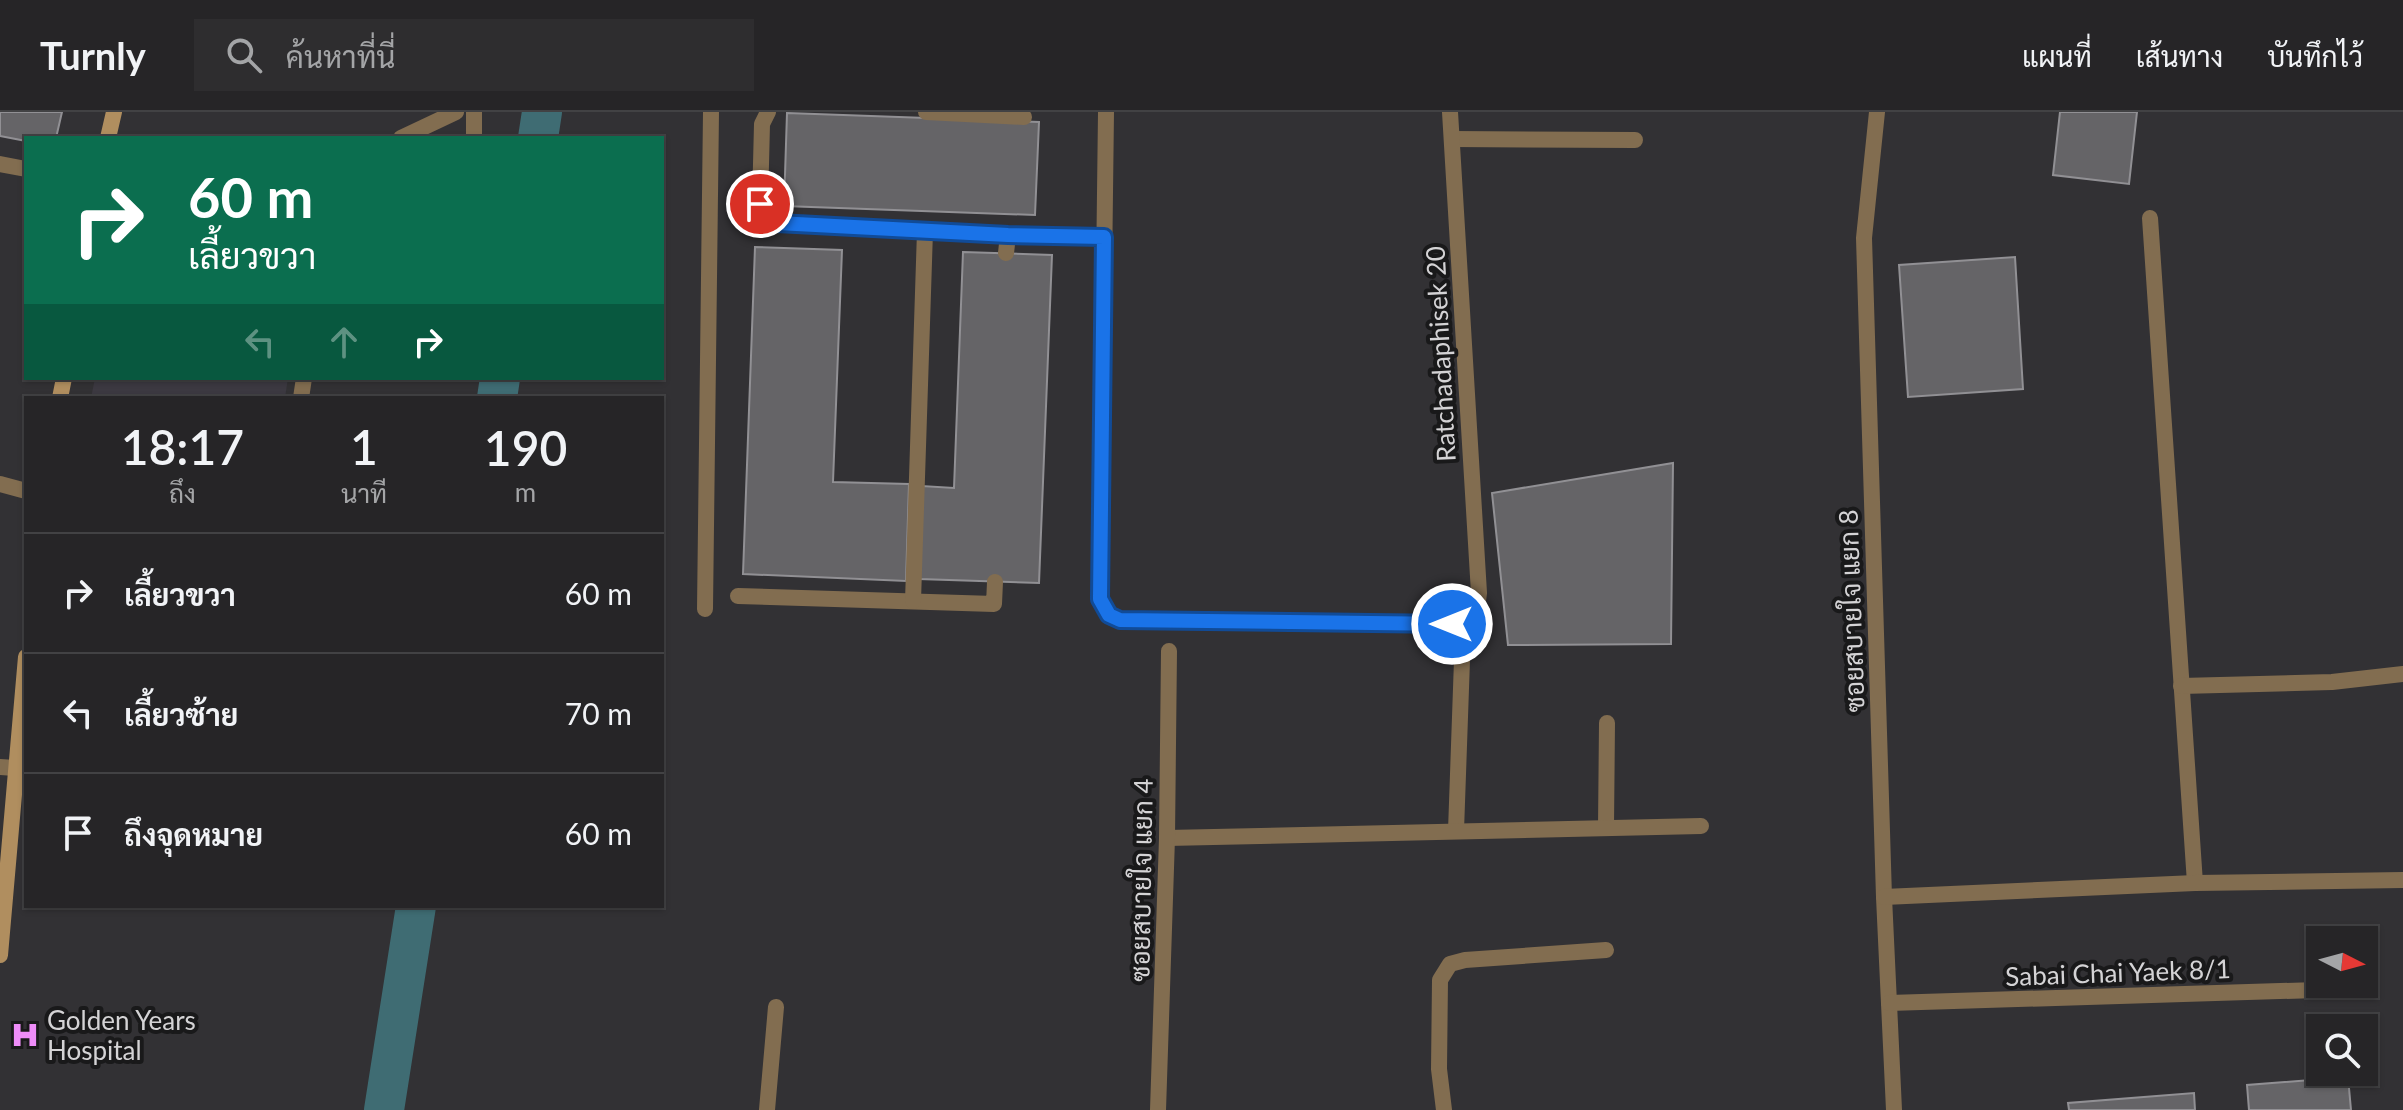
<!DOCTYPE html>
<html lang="th">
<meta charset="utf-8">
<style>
:root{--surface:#262527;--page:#2e2d2f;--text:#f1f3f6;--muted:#a4a5a7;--line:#424244}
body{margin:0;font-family:Lato,Sarabun,sans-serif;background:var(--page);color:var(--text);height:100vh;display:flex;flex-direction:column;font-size:30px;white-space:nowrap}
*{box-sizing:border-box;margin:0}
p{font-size:26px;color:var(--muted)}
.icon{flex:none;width:44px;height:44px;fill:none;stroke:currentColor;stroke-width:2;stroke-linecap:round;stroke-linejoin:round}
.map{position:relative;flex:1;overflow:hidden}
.side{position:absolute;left:24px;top:284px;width:640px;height:512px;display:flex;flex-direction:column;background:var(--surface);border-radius:0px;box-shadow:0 2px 6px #0004,0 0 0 2px var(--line)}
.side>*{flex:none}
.hud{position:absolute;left:24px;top:24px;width:640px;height:244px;border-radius:0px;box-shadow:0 2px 6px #0004,0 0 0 2px var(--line);background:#0b6e4f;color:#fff;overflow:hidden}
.needle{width:52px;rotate:96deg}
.fabs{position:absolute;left:2306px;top:814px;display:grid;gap:16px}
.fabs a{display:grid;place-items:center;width:72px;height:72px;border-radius:0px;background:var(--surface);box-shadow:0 2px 6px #0004,0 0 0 2px var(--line);font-size:40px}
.pin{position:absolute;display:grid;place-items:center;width:68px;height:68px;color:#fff;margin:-34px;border:4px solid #fff;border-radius:50%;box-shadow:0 2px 8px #0007}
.me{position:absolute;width:88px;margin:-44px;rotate:270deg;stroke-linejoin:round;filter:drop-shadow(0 0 6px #0008)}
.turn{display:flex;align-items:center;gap:28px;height:168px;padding:0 32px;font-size:36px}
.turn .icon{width:104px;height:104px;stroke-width:2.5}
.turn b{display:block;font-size:56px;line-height:68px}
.lanes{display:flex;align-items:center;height:76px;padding:0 32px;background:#0003;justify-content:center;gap:40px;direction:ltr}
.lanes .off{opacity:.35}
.eta{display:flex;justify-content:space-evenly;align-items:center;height:136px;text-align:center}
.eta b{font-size:48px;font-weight:600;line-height:56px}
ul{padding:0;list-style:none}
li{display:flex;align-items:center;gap:24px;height:120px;padding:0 32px;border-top:2px solid var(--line)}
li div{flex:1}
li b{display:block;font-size:30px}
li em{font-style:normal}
header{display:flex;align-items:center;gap:48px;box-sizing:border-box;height:112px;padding:0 40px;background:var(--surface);border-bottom:2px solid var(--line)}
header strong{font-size:38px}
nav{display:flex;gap:44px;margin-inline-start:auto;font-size:28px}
.search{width:560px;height:72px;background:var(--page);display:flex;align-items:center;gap:20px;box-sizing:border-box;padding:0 28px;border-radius:0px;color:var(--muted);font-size:30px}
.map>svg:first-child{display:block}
.built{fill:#3c3941}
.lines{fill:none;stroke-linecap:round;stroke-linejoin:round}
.canal{stroke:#3f6c73;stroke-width:40}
.building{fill:#656467;stroke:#919094;stroke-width:2}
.lane{stroke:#826d50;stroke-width:16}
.street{stroke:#826d50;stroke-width:16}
.secondary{stroke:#b08e5f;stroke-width:16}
.route-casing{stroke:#114b97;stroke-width:20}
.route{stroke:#1a73e8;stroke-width:14}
.labels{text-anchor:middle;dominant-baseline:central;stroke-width:8;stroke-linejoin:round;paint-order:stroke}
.street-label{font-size:26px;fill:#d4d3d5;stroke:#19191a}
.poi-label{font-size:26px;fill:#d4d3d5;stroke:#19191a;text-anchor:start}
</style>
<header>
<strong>Turnly</strong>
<div class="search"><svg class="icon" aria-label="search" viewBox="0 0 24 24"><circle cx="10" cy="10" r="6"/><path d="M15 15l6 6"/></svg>ค้นหาที่นี่</div>
<nav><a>แผนที่</a><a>เส้นทาง</a><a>บันทึกไว้</a></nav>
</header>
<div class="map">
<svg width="2403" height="998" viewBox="0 0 2403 998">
<rect width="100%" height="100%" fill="#323134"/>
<polygon class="built" points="95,266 288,266 285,286 91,286"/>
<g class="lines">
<g class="canal">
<polyline points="538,26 542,0"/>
<polyline points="497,286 500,266"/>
<polyline points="384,998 416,794"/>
</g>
</g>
<g class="building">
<polygon points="0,0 62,0 56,26 26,26 26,29 0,24"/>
<polygon points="2060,0 2137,0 2129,72 2053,63"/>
<polygon points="787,1 1039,10 1035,103 784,94"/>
<polygon points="755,135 842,138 833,370 909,372 906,469 743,462"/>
<polygon points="963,140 1052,143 1039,471 919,467 922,374 954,376"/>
<polygon points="2015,145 2023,277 1908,285 1899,153"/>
<polygon points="1673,351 1671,532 1508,533 1492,381"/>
<polygon points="2348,965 2351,998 2249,998 2247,973"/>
<polygon points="2194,981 2195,998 2069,998 2068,991"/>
</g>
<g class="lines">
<g class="lane">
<polyline points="768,0 762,12 760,92 764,104 777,111 1008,123 1104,125"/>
<polyline points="926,0 1024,5"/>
<polyline points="401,26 456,0"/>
<polyline points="474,26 474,0"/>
<polyline points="1452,27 1635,28"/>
<polyline points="1006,141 1008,123"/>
<polyline points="301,286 304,266"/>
<polyline points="0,372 26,379"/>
<polyline points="738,484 994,492 995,470"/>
<polyline points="913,489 925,119"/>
<polyline points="705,497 711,0"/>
</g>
<g class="street">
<path d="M1106 0 1100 487C1104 499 1108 503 1120 508L1452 512 1467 506 1477 497 1479 481 1450 0"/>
<polyline points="1877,0 1864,126 1884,785 1894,998"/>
<polyline points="0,52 26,57"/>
<polyline points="2150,106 2195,771"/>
<polyline points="2181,574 2332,570 2403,562"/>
<polyline points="0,655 15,656"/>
<polyline points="1606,715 1607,611"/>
<polyline points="1456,719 1462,548"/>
<polyline points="1167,726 1701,714"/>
<polyline points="1884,785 2195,771 2403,768"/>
<polyline points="1889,891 2348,877"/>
<polyline points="767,998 776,895"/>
<polyline points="1158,998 1167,726 1169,539"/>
<polyline points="1444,998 1439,957 1440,868 1450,852 1465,848 1606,838"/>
</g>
<g class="secondary">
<polyline points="108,26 114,0"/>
<polyline points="60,286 64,266"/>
<polyline points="0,843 26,545"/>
</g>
</g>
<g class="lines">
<defs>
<polyline id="route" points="760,92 764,104 777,111 1008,123 1104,125 1100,487 1109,503 1120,508 1452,512"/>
</defs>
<use href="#route" class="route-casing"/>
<use href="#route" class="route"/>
</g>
<defs>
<symbol id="hospital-bare" viewBox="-9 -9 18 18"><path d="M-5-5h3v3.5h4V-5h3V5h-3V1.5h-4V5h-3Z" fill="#ee8cf8" stroke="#19191a" stroke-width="2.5" paint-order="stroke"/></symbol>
</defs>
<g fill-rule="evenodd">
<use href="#hospital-bare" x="5" y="903" width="40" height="40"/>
</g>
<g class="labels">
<g class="street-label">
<text transform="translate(1440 242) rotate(-93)">Ratchadaphisek 20</text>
<text transform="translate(1851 499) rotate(-92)">ซอยสบายใจ แยก 8</text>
<text transform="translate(1141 768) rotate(-89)">ซอยสบายใจ แยก 4</text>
<text transform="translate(2118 860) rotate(-2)">Sabai Chai Yaek 8/1</text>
</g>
<g class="poi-label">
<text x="47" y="908">Golden Years<tspan x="47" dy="30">Hospital</tspan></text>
</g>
</g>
</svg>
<div class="fabs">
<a><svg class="needle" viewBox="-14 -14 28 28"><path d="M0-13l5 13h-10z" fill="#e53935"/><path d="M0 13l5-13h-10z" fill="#a4a5a7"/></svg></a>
<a><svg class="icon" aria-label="search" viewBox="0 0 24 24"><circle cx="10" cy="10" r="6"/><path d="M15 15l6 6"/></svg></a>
</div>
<div class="pin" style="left:760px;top:92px;background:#d93025"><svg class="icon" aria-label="arrive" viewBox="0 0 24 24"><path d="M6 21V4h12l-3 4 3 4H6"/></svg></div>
<svg class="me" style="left:1452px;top:512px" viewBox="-20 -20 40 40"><circle r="17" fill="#1a73e8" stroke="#fff" stroke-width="3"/><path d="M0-11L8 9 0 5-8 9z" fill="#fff"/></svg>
<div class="hud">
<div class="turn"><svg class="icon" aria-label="right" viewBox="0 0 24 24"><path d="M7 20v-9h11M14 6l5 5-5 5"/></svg><div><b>60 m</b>เลี้ยวขวา</div></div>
<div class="lanes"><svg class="icon off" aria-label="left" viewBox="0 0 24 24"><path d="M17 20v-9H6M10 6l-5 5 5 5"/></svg><svg class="icon off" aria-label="ahead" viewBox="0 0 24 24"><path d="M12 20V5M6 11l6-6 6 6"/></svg><svg class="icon" aria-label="right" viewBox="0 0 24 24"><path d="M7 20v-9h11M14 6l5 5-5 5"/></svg></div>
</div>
<section class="side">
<div class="eta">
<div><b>18:17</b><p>ถึง</p></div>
<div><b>1</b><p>นาที</p></div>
<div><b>190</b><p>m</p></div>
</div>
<ul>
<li><svg class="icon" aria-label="right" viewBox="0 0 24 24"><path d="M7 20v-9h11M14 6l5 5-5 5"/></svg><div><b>เลี้ยวขวา</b></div><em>60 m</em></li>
<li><svg class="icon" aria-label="left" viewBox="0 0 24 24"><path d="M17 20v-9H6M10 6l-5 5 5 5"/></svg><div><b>เลี้ยวซ้าย</b></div><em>70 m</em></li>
<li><svg class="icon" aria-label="arrive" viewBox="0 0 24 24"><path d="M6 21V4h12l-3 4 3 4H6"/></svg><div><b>ถึงจุดหมาย</b></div><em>60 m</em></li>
</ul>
</section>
</div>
